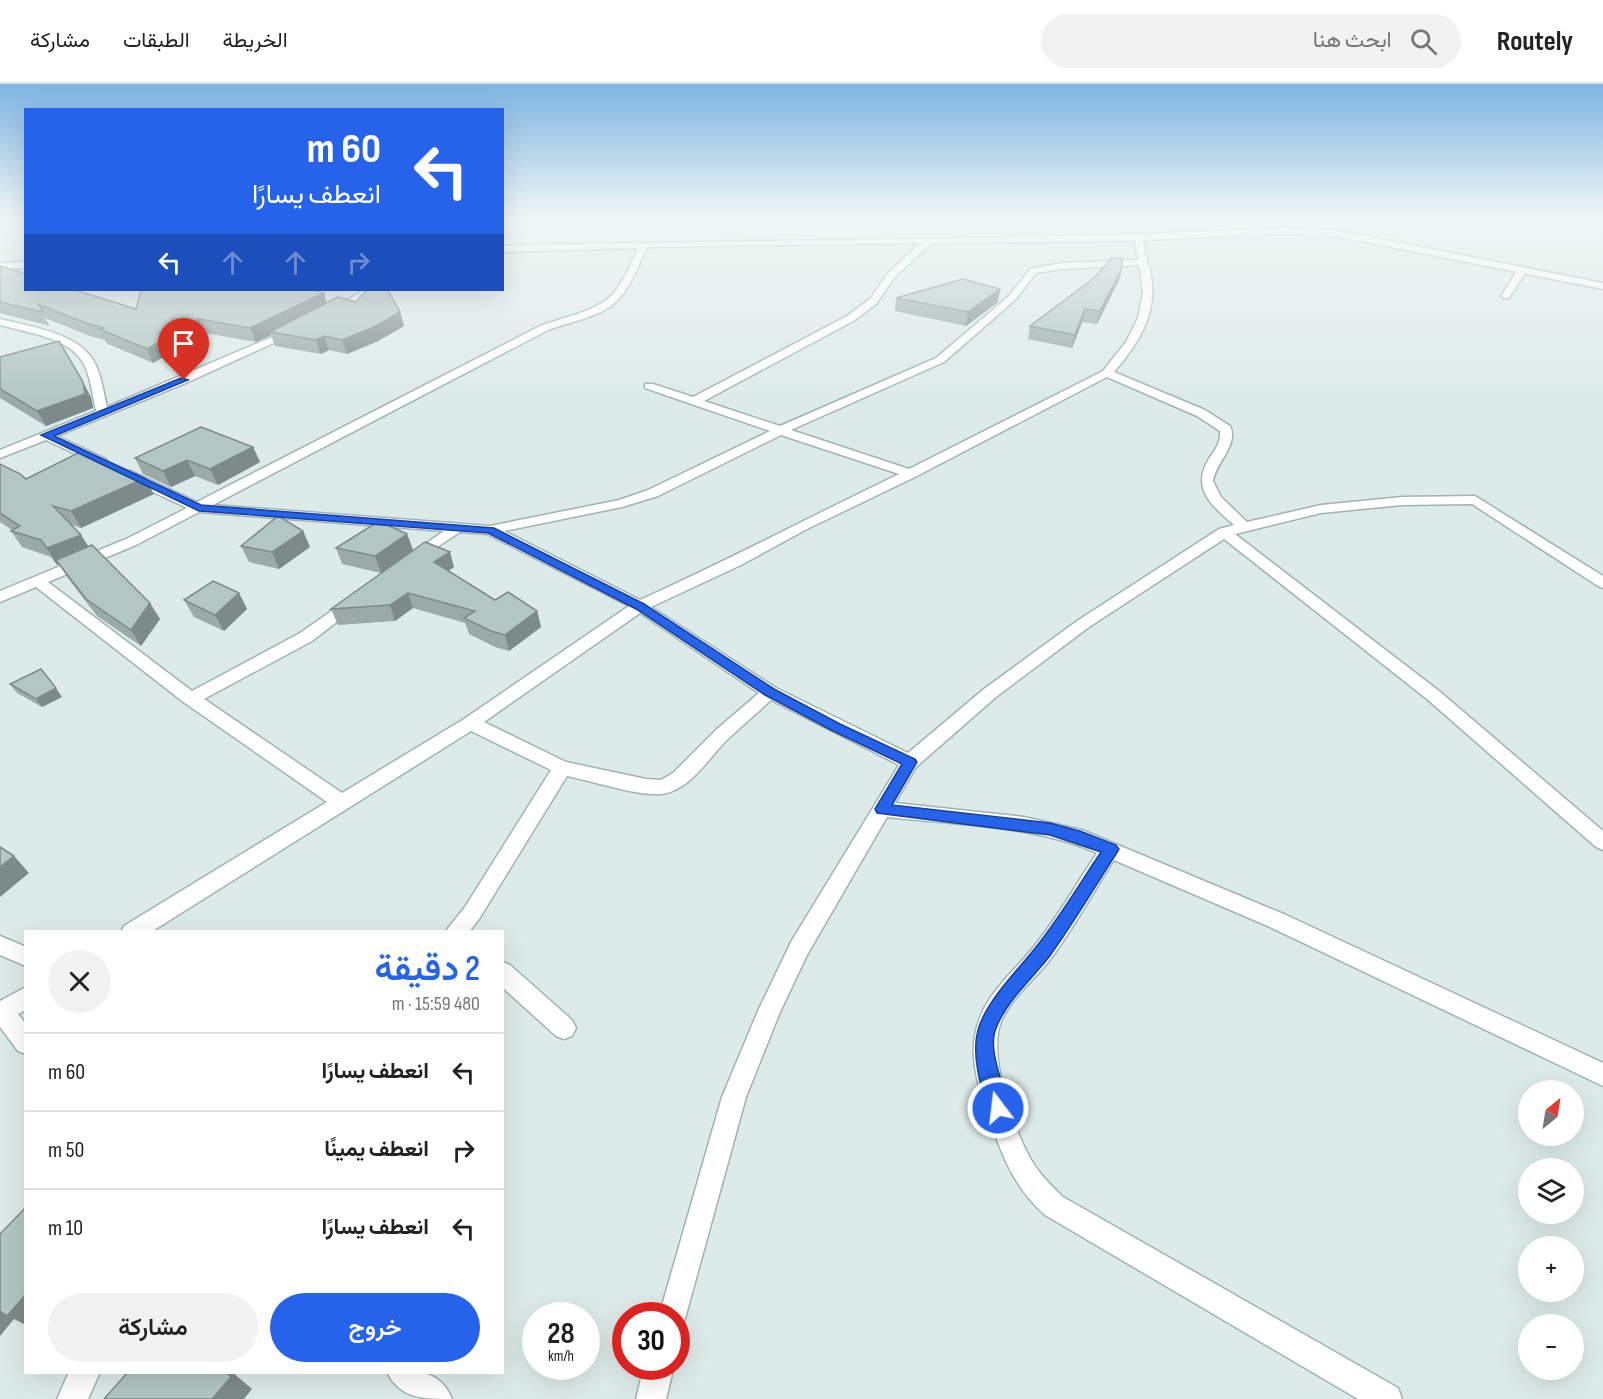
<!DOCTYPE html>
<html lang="ar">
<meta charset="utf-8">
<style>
:root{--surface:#fff;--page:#f2f2f2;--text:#222;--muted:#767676;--line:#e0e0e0;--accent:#2563eb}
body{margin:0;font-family:"Sofia Sans Condensed",Vazirmatn,sans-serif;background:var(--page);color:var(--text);direction:rtl;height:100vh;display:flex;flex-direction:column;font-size:22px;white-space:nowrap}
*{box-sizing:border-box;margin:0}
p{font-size:20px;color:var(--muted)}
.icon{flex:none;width:33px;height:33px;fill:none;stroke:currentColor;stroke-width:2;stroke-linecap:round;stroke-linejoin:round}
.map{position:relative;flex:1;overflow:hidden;direction:ltr}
.drawer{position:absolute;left:24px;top:846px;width:480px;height:444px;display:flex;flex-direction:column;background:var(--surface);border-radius:0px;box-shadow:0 6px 24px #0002;direction:rtl}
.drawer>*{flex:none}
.guide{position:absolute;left:24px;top:24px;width:480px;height:183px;border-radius:0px;box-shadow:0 6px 24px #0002;direction:rtl;background:#2563eb;color:#fff;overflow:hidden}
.needle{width:39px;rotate:30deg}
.tools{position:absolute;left:1518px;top:996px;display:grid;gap:12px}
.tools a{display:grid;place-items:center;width:66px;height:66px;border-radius:50%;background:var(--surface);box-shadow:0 6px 24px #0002;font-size:30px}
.speed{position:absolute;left:522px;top:1218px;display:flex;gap:12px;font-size:30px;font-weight:700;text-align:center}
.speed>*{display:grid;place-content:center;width:78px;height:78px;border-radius:50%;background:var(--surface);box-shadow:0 6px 24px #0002;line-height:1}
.speed small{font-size:15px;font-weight:400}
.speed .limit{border:9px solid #d22;background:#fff;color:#111}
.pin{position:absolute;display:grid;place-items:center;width:51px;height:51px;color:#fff;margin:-62px -26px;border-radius:50% 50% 50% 0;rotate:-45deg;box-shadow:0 0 6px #0007}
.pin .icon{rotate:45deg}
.me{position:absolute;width:66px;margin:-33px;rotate:345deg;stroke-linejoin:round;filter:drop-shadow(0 0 4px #0008)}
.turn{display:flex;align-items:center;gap:21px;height:126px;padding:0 24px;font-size:27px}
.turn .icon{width:78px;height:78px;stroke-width:2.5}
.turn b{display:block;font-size:42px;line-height:51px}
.lanes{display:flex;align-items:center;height:57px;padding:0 24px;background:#0003;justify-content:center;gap:30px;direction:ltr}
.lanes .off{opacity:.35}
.round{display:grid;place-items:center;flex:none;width:63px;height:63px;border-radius:32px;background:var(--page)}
.overview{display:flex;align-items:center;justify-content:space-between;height:102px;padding:0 24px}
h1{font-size:36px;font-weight:600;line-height:45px;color:var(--accent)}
.button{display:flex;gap:12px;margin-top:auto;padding:12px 24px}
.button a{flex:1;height:69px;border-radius:36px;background:var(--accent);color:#fff;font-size:24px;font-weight:600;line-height:69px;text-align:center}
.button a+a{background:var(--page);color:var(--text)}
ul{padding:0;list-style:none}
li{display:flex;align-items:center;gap:18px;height:78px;padding:0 24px;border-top:2px solid var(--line)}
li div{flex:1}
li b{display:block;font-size:22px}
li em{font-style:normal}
header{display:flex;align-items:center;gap:36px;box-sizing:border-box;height:84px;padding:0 30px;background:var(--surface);border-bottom:2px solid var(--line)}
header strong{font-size:28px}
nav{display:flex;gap:33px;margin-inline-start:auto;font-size:21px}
.search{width:420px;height:54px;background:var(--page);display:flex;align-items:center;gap:15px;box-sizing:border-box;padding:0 21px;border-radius:33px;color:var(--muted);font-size:22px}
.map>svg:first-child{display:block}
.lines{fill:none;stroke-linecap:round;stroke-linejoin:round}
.lane-casing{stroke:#a0b3b1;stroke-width:3}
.street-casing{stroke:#a0b3b1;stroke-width:3}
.lane{fill:#fff;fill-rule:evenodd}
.street{fill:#fff;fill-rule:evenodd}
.wall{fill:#99aaa7}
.shaded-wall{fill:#7d8b88}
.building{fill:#b2c6c2;stroke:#7d8b88;stroke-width:1.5}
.route{fill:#2563eb;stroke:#184099;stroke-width:1.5}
</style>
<header>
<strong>Routely</strong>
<div class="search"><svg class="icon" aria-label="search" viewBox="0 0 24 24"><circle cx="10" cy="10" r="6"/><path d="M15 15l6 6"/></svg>ابحث هنا</div>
<nav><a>الخريطة</a><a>الطبقات</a><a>مشاركة</a></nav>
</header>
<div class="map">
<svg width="1603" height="1315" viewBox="0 0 1603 1315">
<rect width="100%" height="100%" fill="#ddebe8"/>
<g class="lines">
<defs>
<polygon id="lane" points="1519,184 1527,186 1509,214 1503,214 1501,212"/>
<g id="street">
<path d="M1282 144 1335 146 1603 199V205L1335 152 1282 150 1143 156C1144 169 1149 179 1151 192 1158 229 1138 261 1114 288L1205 326 1230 342C1239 361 1216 378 1213 397L1221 413 1247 438 1321 421 1402 413 1475 412 1603 492V504L1598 502 1472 420 1402 421 1321 429 1235 450 1439 607 1603 747V766L1596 763 1427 615 1224 455 1089 543 996 613 916 683 895 719 1024 733 1082 746 1286 831 1603 979V1002L1270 843 1114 776C1093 808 1075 842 1052 873 1036 895 1011 913 1001 938 987 973 1015 1052 1035 1082 1043 1094 1053 1103 1063 1113L1398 1304 1402 1315H1358L1045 1131C1017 1106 1004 1077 992 1042 974 992 960 951 997 905 1009 889 1024 876 1036 860 1059 831 1077 799 1097 769 1033 741 957 741 887 733L807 871 780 928 746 1013 683 1242 676 1245V1232H659L722 1013 758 927 791 858 899 681 771 616C758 628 744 640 730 653 710 671 691 707 661 710 637 712 592 697 567 692L479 835 469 848H445L465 823 551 686 471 647 151 848H121L124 842 327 718 182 617 36 503 0 518V507L126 455 187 424 121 393 119 390 121 387H131L197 418 540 242C561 234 593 228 610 213 623 200 631 180 638 164L502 168V162C762 155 1022 157 1282 144ZM1135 157 1138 176 1062 179 1030 185 1009 212 936 274 780 342 704 317 855 236 877 219 894 194 931 159ZM920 159 887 190 870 215 847 232 693 313 653 300H645V304L770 347 648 406 619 416 490 442 213 421 548 246C569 238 601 233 617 217 631 203 639 181 647 163ZM1139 181 1143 208 1138 234 1126 258 1103 287 909 385 791 346 944 278 1015 216 1036 189 1062 185ZM1107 293 1197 332 1220 347C1221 357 1216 365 1210 373 1190 404 1211 421 1234 441L1219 445 1077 537 984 605 908 669 776 604 651 523 741 481 807 445 915 393ZM781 351 899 390C812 432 728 476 640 516L504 447 622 423 658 412ZM199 428 444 447 408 472 406 475 408 478 413 479 460 448 487 450 629 522 464 635 342 709 204 615 312 557 360 520 363 517 360 514H350L300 549 192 607 48 498 136 461ZM640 529 759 609 717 645 673 689 661 696 646 695 566 678 484 638Z"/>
<polygon points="26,178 26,184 0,185 0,179"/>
<polygon points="364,206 375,206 334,231 325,229"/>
<path d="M0 235C28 242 73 248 91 273 101 287 103 306 107 323L291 245 300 247 188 298 57 352 106 375 107 378 101 382 46 356 0 374V366L96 327C92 311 91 291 82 277 67 253 25 248 0 241Z"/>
<polygon points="0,852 26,863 26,882 0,871"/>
<polygon points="502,878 510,881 572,936 576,944 572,952 564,955 556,952 502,903"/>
<polygon points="26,903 26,926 18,930 26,940 26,970 18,967 0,943 0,917"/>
<polygon points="644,1282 674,1282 666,1315 636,1315"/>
<polygon points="69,1288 100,1288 88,1315 57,1315"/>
<path d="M387 1288C416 1288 439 1284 452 1315 424 1315 400 1315 387 1288Z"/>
</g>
</defs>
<use href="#lane" class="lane-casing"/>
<use href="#street" class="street-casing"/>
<use href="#lane" class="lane"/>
<use href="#street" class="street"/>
</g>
<g class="wall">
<polygon points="0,182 136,225 356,218 400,228 404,242 378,257 347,270 329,266 321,270 275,262 271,251 256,258 205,249 153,279 106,259 105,256 90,252 45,234 50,242 0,229"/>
<polygon points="1122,184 1119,196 1097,240 1082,238 1072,264 1028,255 1030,242"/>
<polygon points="1000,205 998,218 966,242 895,227 896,214"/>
<polygon points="0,273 91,313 93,324 46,342 0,314"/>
<polygon points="253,363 260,378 218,401 195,392 171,403 143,390 135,374"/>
<polygon points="0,380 26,395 154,410 81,444 72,441 81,451 89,463 160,535 141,562 97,532 67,493 59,480 57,481 51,473 22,463 11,447 12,446 0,438"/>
<polygon points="303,447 310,463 279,485 249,478 241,462"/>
<polygon points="407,450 413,466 381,489 342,480 336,464"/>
<polygon points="454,483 448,487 495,516 537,527 541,543 509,567 495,563 469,550 465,539 413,524 395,537 338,541 331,525"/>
<polygon points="239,509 247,525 224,547 194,533 184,516"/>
<polygon points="10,600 62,613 42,623 17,609"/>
</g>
<g class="shaded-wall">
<polygon points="1122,184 1119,196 1097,240 1100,227"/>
<polygon points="1000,205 998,218 966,242 968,228"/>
<polygon points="324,209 328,223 270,248 271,251 256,258 250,244"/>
<polygon points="1085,225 1082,238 1072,264 1075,251"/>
<polygon points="400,228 404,242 378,257 347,270 342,256"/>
<polygon points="199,235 205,249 153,279 147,265"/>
<polygon points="324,252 329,266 321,270 316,256"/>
<polygon points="83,298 91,313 93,324 46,342 37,327"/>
<polygon points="253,363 260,378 218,401 210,385"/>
<polygon points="187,376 195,392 171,403 163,387"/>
<polygon points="145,394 154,410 81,444 71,427"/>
<polygon points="303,447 310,463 279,485 272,468"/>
<polygon points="407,450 413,466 381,489 375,472"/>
<polygon points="81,451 91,467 57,481 47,464"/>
<polygon points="450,468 454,483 439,493 434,478"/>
<polygon points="239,509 247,525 224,547 215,531"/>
<polygon points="408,509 413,524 395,537 390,521"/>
<polygon points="150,519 160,535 141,562 131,546"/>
<polygon points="537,527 541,543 509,567 505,551"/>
<polygon points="56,604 62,613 42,623 36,615"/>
<polygon points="14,772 29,789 0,813 0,783"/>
<polygon points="26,1210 26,1241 14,1235 0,1252 0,1225"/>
<polygon points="226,1288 232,1288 252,1305 244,1315 212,1315"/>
</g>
<g class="building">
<polygon points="1112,174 1122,174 1122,184 1100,227 1085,225 1075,251 1030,242 1094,194"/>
<polygon points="0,182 26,190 26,206 75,206 136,225 141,206 311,206 324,209 250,244 199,235 147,265 99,245 104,244 83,238 38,220 43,228 0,218"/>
<polygon points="963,195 1000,205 968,228 896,214"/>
<polygon points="368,206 388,206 400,228 374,243 342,256 324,252 316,256 270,248 338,213 356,218 364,208"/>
<polygon points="59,257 83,298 85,310 37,327 0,305 0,273"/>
<polygon points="201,343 253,363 210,385 187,376 163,387 135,374"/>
<polygon points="82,367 145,394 71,427 53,422 81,451 47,464 41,456 11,447 20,442 0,429 0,380 20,390 26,395"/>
<polygon points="278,432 303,447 272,468 241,462"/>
<polygon points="379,437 407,450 375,472 336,464"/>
<polygon points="425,458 450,468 434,478 495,516 508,508 537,527 505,551 491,547 464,534 475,527 408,509 390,521 331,525"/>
<polygon points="92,461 150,519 131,546 86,515 56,476"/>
<polygon points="213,497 239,509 215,531 184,516"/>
<polygon points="41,585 56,604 36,615 10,600"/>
<polygon points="0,763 14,772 0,783"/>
<polygon points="26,1123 26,1210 7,1232 0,1227 0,1150"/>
<polygon points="128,1288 226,1288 231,1293 212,1315 104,1315"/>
</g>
<linearGradient id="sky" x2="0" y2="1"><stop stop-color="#7db4e2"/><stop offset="0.42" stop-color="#f0f6f5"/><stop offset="1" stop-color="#f0f6f5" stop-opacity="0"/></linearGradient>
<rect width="1603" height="317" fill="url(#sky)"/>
<path class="route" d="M181 294 188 296 54 352 201 421 494 444 644 520 774 605 840 640 915 675 917 678 892 721 1050 739 1080 747 1116 761 1119 765 1116 770C1094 804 1073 840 1049 873 1031 896 1005 918 995 947 987 973 1012 1013 1005 1031L998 1034 991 1031C981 1007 971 971 978 946 986 917 1018 886 1036 863 1060 833 1080 799 1101 768L1050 751 877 729 875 725 902 680 831 646 765 611 636 525 488 449 199 427 41 351Z"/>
</svg>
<div class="tools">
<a><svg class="needle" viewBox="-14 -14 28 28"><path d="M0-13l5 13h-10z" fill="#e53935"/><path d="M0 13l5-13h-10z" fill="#767676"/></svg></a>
<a><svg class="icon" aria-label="layers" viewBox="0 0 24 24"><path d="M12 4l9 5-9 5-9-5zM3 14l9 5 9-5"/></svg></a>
<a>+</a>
<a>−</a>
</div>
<div class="speed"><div>28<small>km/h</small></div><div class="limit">30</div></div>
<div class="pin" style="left:184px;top:296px;background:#d93025"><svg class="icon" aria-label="arrive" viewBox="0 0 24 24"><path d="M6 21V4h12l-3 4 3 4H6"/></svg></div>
<svg class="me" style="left:998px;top:1024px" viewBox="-20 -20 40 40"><circle r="17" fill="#2563eb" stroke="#fff" stroke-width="3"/><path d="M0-11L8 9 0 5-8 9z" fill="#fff"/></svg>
<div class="guide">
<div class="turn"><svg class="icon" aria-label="left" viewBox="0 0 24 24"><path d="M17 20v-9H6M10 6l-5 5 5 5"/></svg><div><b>60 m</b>انعطف يسارًا</div></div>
<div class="lanes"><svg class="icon" aria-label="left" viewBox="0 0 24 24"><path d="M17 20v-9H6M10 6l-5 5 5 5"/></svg><svg class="icon off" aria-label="ahead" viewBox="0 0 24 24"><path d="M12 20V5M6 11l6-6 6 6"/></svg><svg class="icon off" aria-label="ahead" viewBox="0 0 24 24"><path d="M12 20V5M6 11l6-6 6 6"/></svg><svg class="icon off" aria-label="right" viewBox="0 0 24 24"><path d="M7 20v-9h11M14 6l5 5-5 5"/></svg></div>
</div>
<section class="drawer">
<div class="overview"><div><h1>2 دقيقة</h1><p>480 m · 15:59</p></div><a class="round"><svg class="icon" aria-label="close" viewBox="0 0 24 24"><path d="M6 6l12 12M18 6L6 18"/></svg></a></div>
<ul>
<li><svg class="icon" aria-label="left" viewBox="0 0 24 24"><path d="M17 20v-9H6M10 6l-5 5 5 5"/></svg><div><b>انعطف يسارًا</b></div><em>60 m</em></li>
<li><svg class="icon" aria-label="right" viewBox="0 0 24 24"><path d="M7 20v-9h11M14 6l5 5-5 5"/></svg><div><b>انعطف يمينًا</b></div><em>50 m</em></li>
<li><svg class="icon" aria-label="left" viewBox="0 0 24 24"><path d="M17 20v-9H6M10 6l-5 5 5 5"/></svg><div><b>انعطف يسارًا</b></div><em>10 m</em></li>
</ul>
<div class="button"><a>خروج</a><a>مشاركة</a></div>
</section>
</div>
